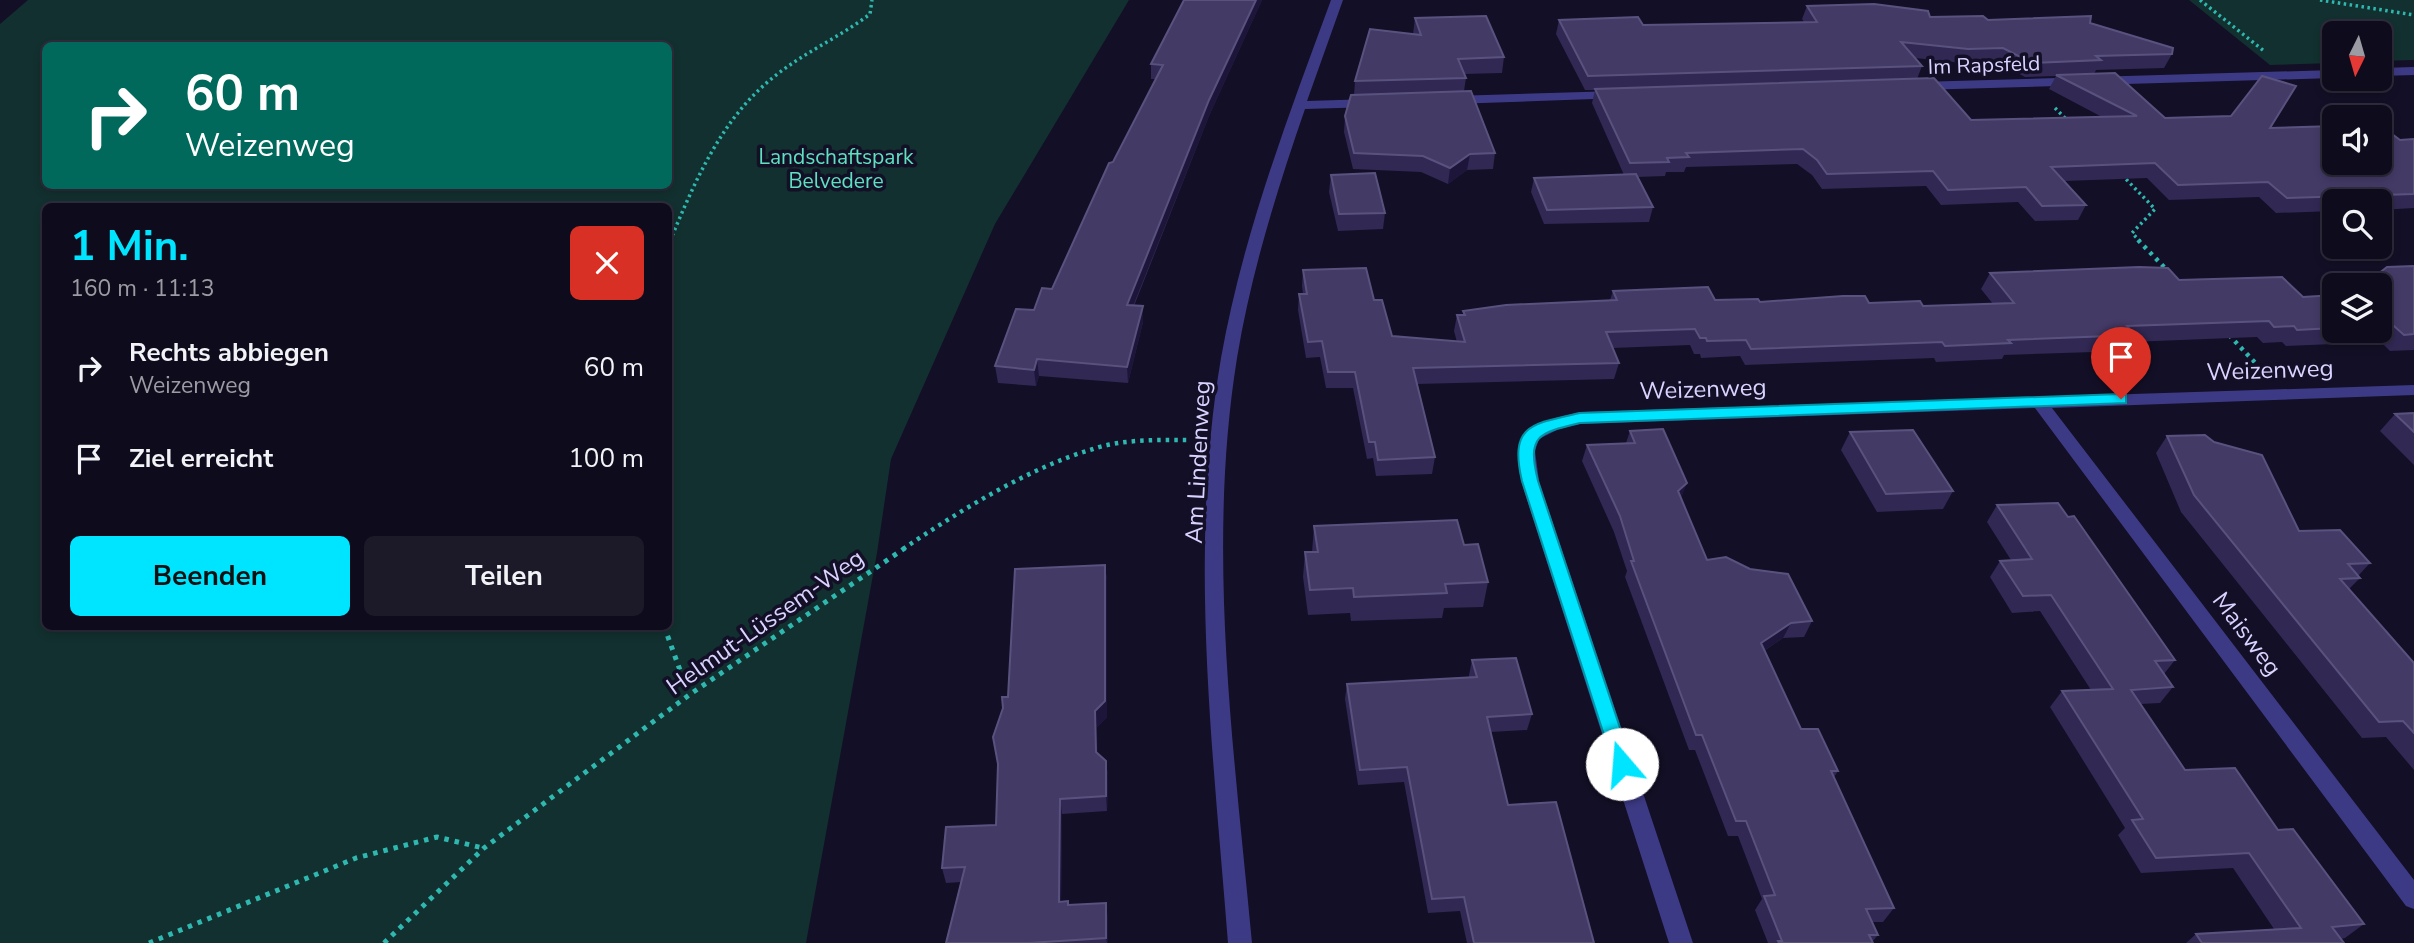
<!DOCTYPE html>
<html lang="de">
<meta charset="utf-8">
<style>
:root{--surface:#0e0b1c;--page:#1c1929;--text:#f1f3f6;--muted:#9b9ba3;--line:#2e2b3b;--accent:#00e5ff}
body{margin:0;font-family:"Nunito Sans",sans-serif;background:var(--page);color:var(--text);height:100vh;display:flex;flex-direction:column;font-size:26px;white-space:nowrap}
*{box-sizing:border-box;margin:0}
p{font-size:23px;color:var(--muted)}
.icon{flex:none;width:38px;height:38px;fill:none;stroke:currentColor;stroke-width:2;stroke-linecap:round;stroke-linejoin:round}
.map{position:relative;flex:1;overflow:hidden}
.panel{position:absolute;left:42px;top:203px;width:630px;height:427px;display:flex;flex-direction:column;background:var(--surface);border-radius:10px;box-shadow:0 4px 10px #0003,0 0 0 2px var(--line)}
.panel>*{flex:none}
.hud{position:absolute;left:42px;top:42px;width:630px;height:147px;border-radius:10px;box-shadow:0 4px 10px #0003,0 0 0 2px var(--line);background:#00695c;color:#fff;overflow:hidden}
.needle{width:46px;rotate:185deg}
.controls{position:absolute;left:2322px;top:21px;display:grid;gap:14px}
.controls a{display:grid;place-items:center;width:70px;height:70px;border-radius:10px;background:var(--surface);box-shadow:0 4px 10px #0003,0 0 0 2px var(--line);font-size:35px}
.pin{position:absolute;display:grid;place-items:center;width:60px;height:60px;color:#fff;margin:-72px -30px;border-radius:50% 50% 50% 0;rotate:-45deg;box-shadow:0 0 7px #0007}
.pin .icon{rotate:45deg}
.me{position:absolute;width:77px;margin:-38px;rotate:342deg;stroke-linejoin:round;filter:drop-shadow(0 0 5px #0008)}
.turn{display:flex;align-items:center;gap:24px;height:147px;padding:0 28px;font-size:32px}
.turn .icon{width:91px;height:91px;stroke-width:2.5}
.turn b{display:block;font-size:49px;line-height:60px}
.round{display:grid;place-items:center;flex:none;width:74px;height:74px;border-radius:10px;background:var(--page)}
.head{display:flex;align-items:center;justify-content:space-between;height:119px;padding:0 28px}
h1{font-size:42px;font-weight:700;line-height:52px;color:var(--accent)}
.primary-button{display:flex;gap:14px;margin-top:auto;padding:14px 28px}
.primary-button a{flex:1;height:80px;border-radius:10px;background:var(--accent);color:#111;font-size:28px;font-weight:700;line-height:80px;text-align:center}
.primary-button a+a{background:var(--page);color:var(--text)}
ul{padding:0;list-style:none}
li{display:flex;align-items:center;gap:21px;height:91px;padding:0 28px}
li div{flex:1}
li b{display:block;font-size:26px}
li em{font-style:normal}
.map>svg:first-child{display:block}
.green{fill:#12302f;fill-rule:evenodd}
.lines{fill:none;stroke-linecap:round;stroke-linejoin:round}
.path-far2{stroke:#2fb8b0;stroke-width:3.5;stroke-dasharray:2.5 3.5;stroke-linecap:butt}
.path-far1{stroke:#2fb8b0;stroke-width:4.5;stroke-dasharray:3.5 5;stroke-linecap:butt}
.path{stroke:#2fb8b0;stroke-width:5;stroke-dasharray:4.5 6;stroke-linecap:butt}
.minor{fill:#3d3a85;fill-rule:evenodd}
.wall{fill:#312854;fill-rule:evenodd}
.shaded-wall{fill:#1d163a}
.building{fill:#433a66;stroke:#5a527e;stroke-width:2}
.route{fill:#00e5ff;stroke:#0095a6;stroke-width:2}
.labels{text-anchor:middle;dominant-baseline:central;stroke-width:7;stroke-linejoin:round;paint-order:stroke}
.far-street-label{font-size:21px;fill:#d9d4ff;stroke:#130f26}
.far-park-label{font-size:21px;fill:#5fe0c0;stroke:#130f26}
.street-label{font-size:24px;fill:#d9d4ff;stroke:#130f26}
</style>
<div class="map">
<svg width="2414" height="943" viewBox="0 0 2414 943">
<rect width="100%" height="100%" fill="#130f26"/>
<g class="green">
<path d="M28 0H1129L995 224 891 459 877 553 806 943H0V24ZM46 46H668V186H46ZM668 206V626H46V206Z"/>
<polygon points="2189,0 2414,0 2414,60 2380,61 2380,33 2334,33 2334,63 2270,65"/>
</g>
<g class="lines">
<g class="path-far2">
<polyline points="2200,0 2264,51"/>
<polyline points="2320,0 2414,15"/>
<polyline points="2055,108 2069,122"/>
<polyline points="2122,175 2155,209 2132,233 2140,241"/>
<path d="M670 241C695 181 722 117 775 76 805 52 840 37 870 14L872 0"/>
</g>
<g class="path-far1">
<polyline points="2138,240 2167,270"/>
<polyline points="668,245 670,240"/>
<polyline points="2229,335 2261,369"/>
<path d="M903 549C958 512 1028 468 1093 449 1122 439 1158 440 1189 440"/>
</g>
<g class="path">
<polyline points="664,626 689,695"/>
<polyline points="149,943 356,858 437,837 483,848"/>
<polyline points="384,943 484,848 689,695 905,548"/>
</g>
<g class="minor">
<path d="M1331 0H1343L1307 101 1372 99 1378 103 1372 107 1305 109C1277 190 1251 273 1237 358 1206 551 1234 750 1252 943H1228C1213 750 1188 551 1221 358 1243 234 1288 117 1331 0Z"/>
<polygon points="2414,67 2414,75 2380,76 2380,68"/>
<polygon points="2334,70 2334,78 1918,90 1912,86 1918,82"/>
<polygon points="1617,91 1621,92 1621,98 1453,104 1447,100 1453,96"/>
<path d="M2414 385V395L2052 408 2414 880V909L2406 906 2035 408 1580 424 1557 430 1539 439 1535 451 1539 481 1693 943H1669L1521 481C1511 427 1534 423 1580 412Z"/>
</g>
</g>
<g class="wall">
<polygon points="1184,0 1262,0 1209,116 1134,306 1143,322 1128,383 1039,376 1036,386 998,383 995,366 1034,310 1052,289 1113,162 1156,79 1151,79 1151,64"/>
<path d="M1807 6 1930 17 1988 20 2090 23 2172 54 2164 68 2096 70 2094 74 2165 118 2270 128 2334 163 2400 140 2414 139V208L2380 210V201H2334V211L2276 213 2259 197 2169 200 2147 178 2065 181 2086 205 2078 220 2035 221 2018 202 1941 205 1926 186 1822 189 1812 175 1797 164 1686 167 1684 172H1666L1665 176 1637 177 1653 207 1649 222 1544 224 1531 192 1534 178 1624 175 1592 103 1595 90H1585L1556 34 1559 20 1643 25 1804 22 1802 19ZM1915 58 1962 63 1997 62 2025 77 2056 76 2049 89 2102 117 1971 120 1917 79 1922 66Z"/>
<polygon points="1415,18 1504,57 1502,73 1464,74 1466,78 1464,91 1495,153 1493,169 1467,170 1448,184 1421,172 1353,169 1344,132 1345,116 1354,95 1355,81 1413,34"/>
<polygon points="1331,175 1385,213 1383,229 1338,231 1329,192"/>
<polygon points="2414,266 2414,350 2390,351 2381,342 2286,346 2282,342 2263,343 2257,337 2130,342 2125,351 2004,355 2002,359 1936,362 1934,358 1745,365 1740,356 1701,358 1700,354 1694,354 1690,345 1613,348 1619,363 1614,379 1417,384 1435,457 1432,474 1376,476 1373,458 1367,459 1353,388 1326,388 1320,357 1306,358 1298,310 1299,294 1303,294 1302,286 1303,270 1374,300 1392,336 1457,342 1454,331 1457,315 1463,315 1463,311 1610,300 1613,291 1715,300 1760,302 1869,303 1923,306 1993,304 1981,289 1990,273 2179,280 2303,297 2334,295 2334,331 2380,331 2380,285"/>
<polygon points="2414,413 2414,465 2380,431 2395,414"/>
<polygon points="1630,431 1681,499 1707,560 1812,621 1804,637 1783,638 1764,651 1801,729 1838,771 1834,777 1894,908 1883,922 1872,922 1878,935 1872,942 1873,943 1768,943 1755,910 1762,899 1738,836 1728,836 1695,750 1689,750 1625,577 1627,571 1614,532 1582,461 1587,445 1626,443"/>
<polygon points="1850,432 1953,491 1943,509 1877,512 1841,450"/>
<polygon points="2167,436 2299,531 2370,563 2358,576 2360,578 2349,589 2414,663 2414,770 2386,737 2362,738 2181,512 2156,453"/>
<polygon points="1997,505 2175,660 2164,674 2173,687 2160,703 2141,704 2185,770 2278,830 2364,924 2345,938 2341,939 2344,943 2186,943 2196,934 2274,929 2233,868 2141,873 2118,835 2125,828 2050,707 2062,691 2091,690 2040,611 2012,613 1990,577 2000,561 2011,560 1987,522"/>
<polygon points="1314,526 1464,545 1488,582 1483,607 1444,608 1442,618 1351,621 1350,613 1308,615 1303,577 1305,552 1312,552"/>
<polygon points="1105,565 1107,581 1107,717 1097,727 1097,753 1106,761 1108,776 1107,811 1062,814 1061,902 1108,917 1108,943 946,943 962,882 946,883 942,868 996,825 1008,697"/>
<polygon points="1472,660 1532,714 1527,730 1490,732 1508,805 1594,943 1467,943 1460,911 1428,913 1404,782 1358,785 1345,699 1347,684 1469,678 1469,675"/>
</g>
<g class="shaded-wall">
<polygon points="1256,0 1262,0 1209,116 1127,321 1127,305 1209,100"/>
<polygon points="1470,154 1467,170 1448,184 1450,168"/>
<polygon points="1143,306 1143,322 1128,383 1127,367"/>
<polygon points="1037,359 1039,376 1036,386 1034,370"/>
<polygon points="1687,483 1681,499 1678,491"/>
<polygon points="1105,565 1107,581 1107,717 1097,727 1098,767 1096,752 1095,711"/>
<polygon points="1791,623 1783,638 1753,658 1761,643"/>
<polygon points="1106,761 1108,776 1107,811 1106,796"/>
<polygon points="1060,799 1062,814 1061,916 1059,902"/>
<polygon points="1106,903 1108,917 1108,943 1107,943 1106,938"/>
</g>
<g class="building">
<polygon points="1184,0 1256,0 1209,100 1127,305 1143,306 1127,367 1037,359 1034,370 995,366 1016,309 1034,310 1042,288 1052,289 1109,163 1113,162 1163,65 1151,64"/>
<polygon points="1874,4 1928,11 1930,17 1983,16 1988,20 2091,16 2090,23 2173,48 2172,54 2096,56 2101,60 2032,63 2003,48 1968,49 1901,42 1922,66 1588,76 1559,20 1638,17 1643,25 1817,22 1807,6"/>
<polygon points="1486,16 1504,57 1458,59 1466,78 1355,81 1370,29 1421,35 1415,18"/>
<polygon points="2115,73 2165,118 2231,116 2262,76 2296,86 2270,128 2334,126 2334,163 2380,163 2380,134 2392,134 2400,140 2414,139 2414,194 2287,198 2268,182 2178,185 2155,163 2051,167 2086,205 2042,206 2026,187 1948,190 1933,171 1827,174 1817,160 1803,149 1686,153 1689,157 1667,158 1669,162 1630,163 1595,89 1934,78 1971,120 2137,116 2056,75"/>
<polygon points="1471,91 1495,153 1470,154 1450,168 1423,156 1354,153 1345,116 1351,95"/>
<polygon points="1375,173 1385,213 1339,214 1331,175"/>
<polygon points="1636,174 1653,207 1547,210 1534,178"/>
<polygon points="2414,266 2414,334 2404,335 2394,326 2380,327 2380,285 2364,285 2387,267"/>
<polygon points="2139,267 2168,268 2179,280 2282,277 2303,297 2334,295 2334,328 2297,330 2294,326 2274,327 2269,321 2127,326 2135,335 2008,340 2011,343 1945,346 1942,342 1751,349 1746,340 1707,341 1706,338 1700,338 1695,329 1606,332 1619,363 1413,368 1435,457 1378,460 1375,442 1369,442 1355,372 1328,372 1322,341 1308,342 1299,294 1307,294 1303,270 1366,268 1374,300 1382,300 1392,336 1465,342 1457,315 1465,315 1463,311 1506,305 1617,300 1613,291 1708,287 1715,300 1758,299 1760,302 1843,296 1865,296 1869,303 1920,301 1923,306 2014,303 1990,273"/>
<polygon points="2414,413 2414,432 2395,414"/>
<polygon points="1663,429 1687,483 1678,491 1707,560 1726,557 1750,569 1788,574 1812,621 1791,623 1761,643 1801,729 1818,729 1838,771 1831,771 1894,908 1866,909 1878,935 1869,935 1873,943 1779,943 1778,941 1782,941 1764,896 1775,895 1746,821 1736,821 1702,735 1696,735 1631,561 1634,561 1620,516 1587,445 1635,443 1630,431"/>
<polygon points="1913,430 1953,491 1886,494 1850,432"/>
<polygon points="2205,435 2214,442 2262,455 2299,531 2340,530 2370,563 2348,564 2360,578 2340,579 2414,663 2414,733 2403,721 2379,722 2194,495 2167,436"/>
<polygon points="2058,503 2068,517 2074,516 2175,660 2155,661 2173,687 2131,690 2185,770 2235,768 2278,830 2293,829 2364,924 2332,927 2344,943 2202,943 2196,934 2301,928 2249,853 2156,858 2132,820 2143,819 2062,691 2113,689 2051,595 2023,596 2000,561 2032,559 1997,505"/>
<polygon points="1457,520 1464,545 1478,544 1488,582 1445,584 1447,593 1354,597 1353,588 1310,590 1305,552 1318,552 1314,526"/>
<polygon points="1105,565 1105,701 1095,711 1096,752 1106,761 1106,796 1060,799 1059,902 1068,901 1068,905 1106,903 1106,938 1029,943 946,943 965,867 942,868 946,827 996,825 998,764 993,737 1003,708 1002,697 1008,697 1015,569"/>
<polygon points="1516,658 1532,714 1487,717 1508,805 1556,802 1594,943 1474,943 1464,897 1432,899 1407,767 1360,770 1347,684 1477,677 1472,660"/>
</g>
<path class="route" d="M2121 394 2126 395V403L1580 423C1537 433 1527 436 1538 481L1632 764 1629 769 1622 772 1615 769 1522 481C1509 425 1531 424 1580 413Z"/>
<g class="labels">
<g class="far-street-label">
<text transform="translate(1984 65) rotate(-2)">Im Rapsfeld</text>
</g>
<g class="far-park-label">
<text x="836" y="157">Landschaftspark<tspan x="836" dy="24">Belvedere</tspan></text>
</g>
<g class="street-label">
<text transform="translate(2270 370) rotate(-2)">Weizenweg</text>
<text transform="translate(1703 389) rotate(-2)">Weizenweg</text>
<text transform="translate(1198 462) rotate(-87)">Am Lindenweg</text>
<text transform="translate(765 622) rotate(-35)">Helmut-Lüssem-Weg</text>
<text transform="translate(2247 634) rotate(53)">Maisweg</text>
</g>
</g>
</svg>
<div class="controls">
<a><svg class="needle" viewBox="-14 -14 28 28"><path d="M0-13l5 13h-10z" fill="#e53935"/><path d="M0 13l5-13h-10z" fill="#9b9ba3"/></svg></a>
<a><svg class="icon" aria-label="sound" viewBox="0 0 24 24"><path d="M4 9h4l5-4v14l-5-4H4zM17 9q2 3 0 6"/></svg></a>
<a><svg class="icon" aria-label="search" viewBox="0 0 24 24"><circle cx="10" cy="10" r="6"/><path d="M15 15l6 6"/></svg></a>
<a><svg class="icon" aria-label="layers" viewBox="0 0 24 24"><path d="M12 4l9 5-9 5-9-5zM3 14l9 5 9-5"/></svg></a>
</div>
<div class="pin" style="left:2121px;top:399px;background:#d93025"><svg class="icon" aria-label="arrive" viewBox="0 0 24 24"><path d="M6 21V4h12l-3 4 3 4H6"/></svg></div>
<svg class="me" style="left:1622px;top:764px" viewBox="-20 -20 40 40"><circle r="19" fill="#fff"/><path d="M0-13L10 11 0 6-10 11z" fill="#00e5ff"/></svg>
<div class="hud">
<div class="turn"><svg class="icon" aria-label="right" viewBox="0 0 24 24"><path d="M7 20v-9h11M14 6l5 5-5 5"/></svg><div><b>60 m</b>Weizenweg</div></div>
</div>
<section class="panel">
<div class="head"><div><h1>1 Min.</h1><p>160 m · 11:13</p></div><a class="round" style="background:#d93025;color:#fff"><svg class="icon" aria-label="close" viewBox="0 0 24 24"><path d="M6 6l12 12M18 6L6 18"/></svg></a></div>
<ul>
<li><svg class="icon" aria-label="right" viewBox="0 0 24 24"><path d="M7 20v-9h11M14 6l5 5-5 5"/></svg><div><b>Rechts abbiegen</b><p>Weizenweg</p></div><em>60 m</em></li>
<li><svg class="icon" aria-label="arrive" viewBox="0 0 24 24"><path d="M6 21V4h12l-3 4 3 4H6"/></svg><div><b>Ziel erreicht</b></div><em>100 m</em></li>
</ul>
<div class="primary-button"><a>Beenden</a><a>Teilen</a></div>
</section>
</div>
